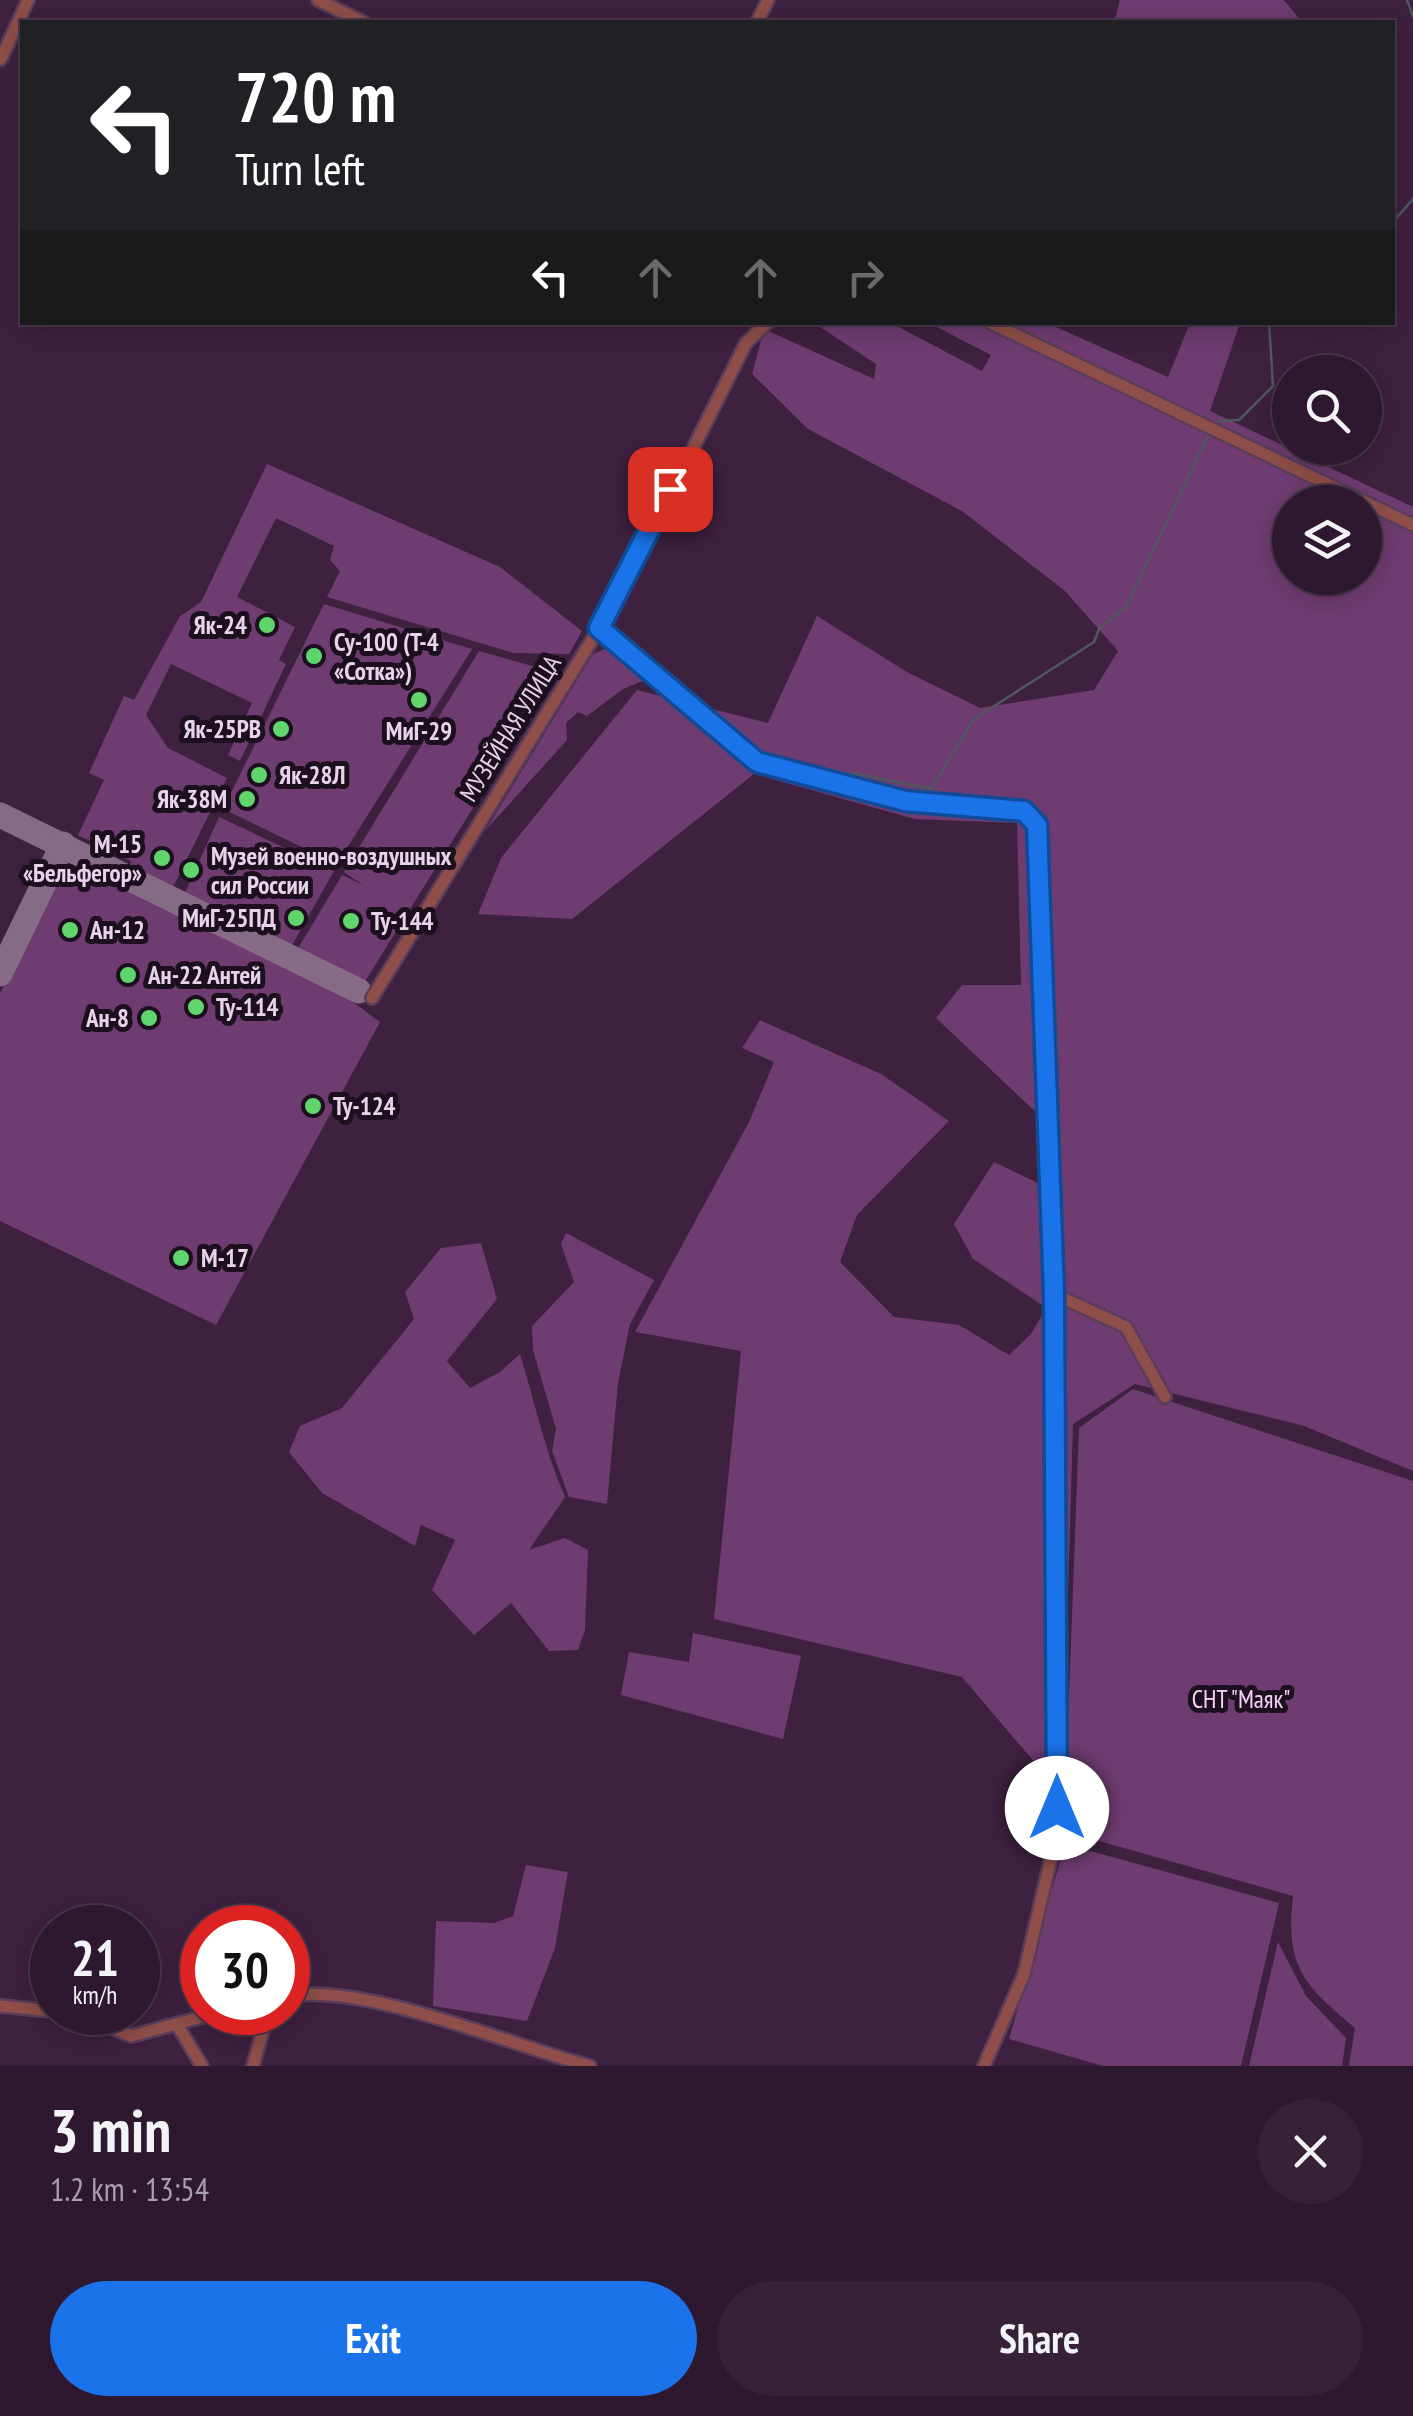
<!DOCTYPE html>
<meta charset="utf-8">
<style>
:root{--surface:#2e182f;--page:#362137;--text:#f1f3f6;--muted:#a7a0aa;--line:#49374b;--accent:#1a73e8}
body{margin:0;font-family:"PT Sans Narrow",sans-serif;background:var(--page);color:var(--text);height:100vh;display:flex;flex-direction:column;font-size:38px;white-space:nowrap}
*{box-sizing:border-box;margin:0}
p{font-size:32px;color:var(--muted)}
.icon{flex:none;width:55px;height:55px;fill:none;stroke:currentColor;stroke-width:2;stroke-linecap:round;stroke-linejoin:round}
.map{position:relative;height:2066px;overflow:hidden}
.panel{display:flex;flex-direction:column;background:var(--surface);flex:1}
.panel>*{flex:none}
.guide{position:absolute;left:20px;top:20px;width:1375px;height:305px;border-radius:0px;box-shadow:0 5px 25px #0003,0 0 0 2px var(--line);background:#202124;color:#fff;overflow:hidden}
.controls{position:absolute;left:1272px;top:355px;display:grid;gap:20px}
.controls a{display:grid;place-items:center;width:110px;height:110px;border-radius:50%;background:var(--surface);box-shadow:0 5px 25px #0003,0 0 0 2px var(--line);font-size:50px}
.speed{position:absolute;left:30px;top:1905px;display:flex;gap:20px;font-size:50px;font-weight:700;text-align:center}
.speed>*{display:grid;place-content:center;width:130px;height:130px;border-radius:50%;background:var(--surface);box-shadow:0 5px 25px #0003,0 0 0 2px var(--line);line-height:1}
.speed small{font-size:25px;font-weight:400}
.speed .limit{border:15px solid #d22;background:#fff;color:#111}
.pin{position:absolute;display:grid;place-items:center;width:85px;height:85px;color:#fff;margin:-42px;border-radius:20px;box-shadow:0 5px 15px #0006}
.me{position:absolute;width:110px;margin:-55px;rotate:0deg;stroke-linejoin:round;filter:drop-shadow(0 0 8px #0008)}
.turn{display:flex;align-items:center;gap:35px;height:210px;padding:0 50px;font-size:45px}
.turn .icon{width:130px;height:130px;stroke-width:2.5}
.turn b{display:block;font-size:70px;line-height:85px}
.lanes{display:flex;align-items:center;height:95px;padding:0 50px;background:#0003;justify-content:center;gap:50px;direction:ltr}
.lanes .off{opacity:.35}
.round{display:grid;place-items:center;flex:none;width:105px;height:105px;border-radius:52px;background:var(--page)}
.summary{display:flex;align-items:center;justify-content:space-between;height:170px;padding:0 50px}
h1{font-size:60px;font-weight:600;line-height:75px}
.action{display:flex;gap:20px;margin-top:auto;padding:20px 50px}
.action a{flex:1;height:115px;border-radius:60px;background:var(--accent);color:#fff;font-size:40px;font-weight:600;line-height:115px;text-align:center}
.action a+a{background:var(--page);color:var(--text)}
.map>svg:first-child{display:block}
.green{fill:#6f3c71;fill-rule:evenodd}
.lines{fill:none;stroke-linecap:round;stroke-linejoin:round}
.stream{stroke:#4f575f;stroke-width:2.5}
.taxiway{stroke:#856b86;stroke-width:25}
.minor-casing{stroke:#593d5a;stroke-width:16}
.minor{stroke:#8f4e49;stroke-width:11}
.route-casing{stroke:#114b97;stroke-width:25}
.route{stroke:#1a73e8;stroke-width:18}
.poi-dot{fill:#5fd56b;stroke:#1d101e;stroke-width:4}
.labels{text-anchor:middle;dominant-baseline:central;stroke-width:10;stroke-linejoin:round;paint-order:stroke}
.poi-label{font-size:25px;font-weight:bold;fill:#e8d4e8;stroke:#1d101e;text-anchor:start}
.street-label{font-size:25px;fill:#e8d4e8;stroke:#1d101e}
.park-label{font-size:25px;fill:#f6d0f7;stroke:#1d101e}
</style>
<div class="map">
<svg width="1413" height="2066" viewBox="0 0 1413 2066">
<rect width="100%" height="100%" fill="#3e203f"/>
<g class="green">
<polygon points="1120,0 1284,0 1302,22 1114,22"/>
<path d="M814 323H891L982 371 991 355 929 323H1047L1168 377 1190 323H1240L1210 411 1413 507V1471L1304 1426 1135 1384 1073 1424 1065 1695 1047 1777 962 1677 714 1619 741 1351 635 1332 749 1122 774 1062 742 1048 760 1020 881 1074 949 1121 857 1215 840 1262 894 1317 959 1325 1009 1355 1031 1334 1046 1308 973 1259 954 1224 994 1162 1044 1186 1041 1117 936 1018 962 985H1021L1017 823 915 819 754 774 572 919 478 914 501 858 637 690 768 723 817 616 907 672 980 708 1094 690 1118 651 1065 591 962 511 808 429 752 374 764 329 874 379 876 364ZM1290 502H1365V578H1290Z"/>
<polygon points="267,464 500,567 582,631 569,654 513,653 327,597 340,571 330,560 334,546 276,518 237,597 295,627 279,660 286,664 240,761 228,755 252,703 171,664 146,715 168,748 227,778 172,889 129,868 131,861 78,835 104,780 89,773 124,696 134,700 180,616 201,602"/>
<polygon points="324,604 472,649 337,864 223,809"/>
<polygon points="605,649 650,678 623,689 587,716 578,712 566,723 567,740 485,831 593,654"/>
<polygon points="479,651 557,673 364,983 297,950 342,875 363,885 344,872"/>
<polygon points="219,817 334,871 291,947 184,895"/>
<polygon points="64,863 112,886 121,883 355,997 353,1002 380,1022 216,1325 0,1221 0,993"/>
<polygon points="566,1233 654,1280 630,1324 618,1383 607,1504 569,1497 552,1451 556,1429 533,1350 532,1326 574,1282 561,1244"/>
<path d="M481 1243 497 1299 447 1361 470 1388 500 1372 520 1354C535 1403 545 1451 565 1497L529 1550 565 1538 588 1550 585 1630 578 1650 549 1651 511 1603 474 1635 432 1590 455 1540 421 1525 415 1546 322 1493 289 1452 300 1426 342 1408 414 1319 405 1292 441 1248Z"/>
<path d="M1133 1389 1413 1481V2066H1349L1355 2028C1303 1985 1285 1966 1293 1896L1064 1831 1079 1428Z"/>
<polygon points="693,1633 801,1656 783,1739 621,1695 629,1652 689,1662"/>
<polygon points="1065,1844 1279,1903 1241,2066 1103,2066 1009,2039"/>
<polygon points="526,1865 568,1872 555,1948 527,2021 433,2006 436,1921 494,1923 513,1916"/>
<polygon points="1278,1942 1306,1996 1346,2038 1342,2066 1249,2066"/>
</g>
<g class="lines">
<g class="stream">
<polyline points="1407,0 1413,16"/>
<polyline points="1392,223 1413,199"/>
<polyline points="1219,421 1239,420 1273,386 1269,322"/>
<polyline points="853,773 931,789 974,719 1094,642 1099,629 1126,607 1209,434"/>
</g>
<g class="taxiway">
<polyline points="0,815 359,991"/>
<polyline points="0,974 63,844"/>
</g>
<defs>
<g id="minor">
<polyline points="318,0 363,22"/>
<polyline points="757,22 768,0"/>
<polyline points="1,59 28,0"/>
<polyline points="989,322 1413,525"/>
<polyline points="599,629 757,762 905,801 1024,811 1037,825 1054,1294 1056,1837 1024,1974 984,2066"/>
<polyline points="372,998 619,596 746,343 768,322"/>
<polyline points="1054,1294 1126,1327 1165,1397"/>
<path d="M288 1996C367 1983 509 2045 590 2066"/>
<polyline points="0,2006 52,2011"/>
<polyline points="66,2012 82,2015 131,2036 221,2012"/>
<polyline points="178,2026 202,2066"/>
<polyline points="253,2066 268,2012"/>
</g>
</defs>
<use href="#minor" class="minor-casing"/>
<use href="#minor" class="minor"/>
</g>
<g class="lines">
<defs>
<polyline id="route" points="670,489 599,628 757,762 905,801 1024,811 1037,825 1054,1294 1057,1808"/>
</defs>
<use href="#route" class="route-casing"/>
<use href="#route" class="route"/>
</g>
<g class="poi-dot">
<circle cx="267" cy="625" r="10"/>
<circle cx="314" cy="656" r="10"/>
<circle cx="419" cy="700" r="10"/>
<circle cx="281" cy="729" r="10"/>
<circle cx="259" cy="775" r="10"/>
<circle cx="247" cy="799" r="10"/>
<circle cx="162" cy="858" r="10"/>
<circle cx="191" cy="870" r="10"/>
<circle cx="296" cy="918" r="10"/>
<circle cx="351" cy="921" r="10"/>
<circle cx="70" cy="930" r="10"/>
<circle cx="128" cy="975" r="10"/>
<circle cx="196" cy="1007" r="10"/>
<circle cx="149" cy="1018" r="10"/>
<circle cx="313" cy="1106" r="10"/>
<circle cx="181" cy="1258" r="10"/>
</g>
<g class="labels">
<g class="poi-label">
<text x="247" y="625" text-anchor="end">Як-24</text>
<text x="334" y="642">Су-100 (Т-4<tspan x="334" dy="29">«Сотка»)</tspan></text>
<text x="261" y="729" text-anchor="end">Як-25РВ</text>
<text x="419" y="731" text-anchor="middle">МиГ-29</text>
<text x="279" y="775">Як-28Л</text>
<text x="227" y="799" text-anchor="end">Як-38М</text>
<text x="142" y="844" text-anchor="end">М-15<tspan x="142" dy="29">«Бельфегор»</tspan></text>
<text x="211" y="856">Музей военно-воздушных<tspan x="211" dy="29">сил России</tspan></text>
<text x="276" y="918" text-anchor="end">МиГ-25ПД</text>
<text x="371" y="921">Ту-144</text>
<text x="90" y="930">Ан-12</text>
<text x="148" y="975">Ан-22 Антей</text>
<text x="216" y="1007">Ту-114</text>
<text x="129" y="1018" text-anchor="end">Ан-8</text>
<text x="333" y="1106">Ту-124</text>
<text x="201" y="1258">М-17</text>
</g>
<g class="street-label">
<text transform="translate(510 728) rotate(-58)">МУЗЕЙНАЯ УЛИЦА</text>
</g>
<g class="park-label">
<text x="1241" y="1699">СНТ "Маяк"</text>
</g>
</g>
</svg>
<div class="controls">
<a><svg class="icon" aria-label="search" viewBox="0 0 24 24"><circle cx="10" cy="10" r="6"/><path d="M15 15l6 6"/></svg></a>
<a><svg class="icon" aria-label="layers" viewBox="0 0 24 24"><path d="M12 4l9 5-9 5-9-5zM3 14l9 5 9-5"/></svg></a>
</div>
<div class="speed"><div>21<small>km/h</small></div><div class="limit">30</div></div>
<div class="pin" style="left:670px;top:489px;background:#d93025"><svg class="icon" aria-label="arrive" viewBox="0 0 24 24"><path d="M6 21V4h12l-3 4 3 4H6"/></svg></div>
<svg class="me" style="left:1057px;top:1808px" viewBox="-20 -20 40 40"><circle r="19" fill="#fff"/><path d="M0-13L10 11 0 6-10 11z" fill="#1a73e8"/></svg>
<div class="guide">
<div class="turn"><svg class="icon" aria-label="left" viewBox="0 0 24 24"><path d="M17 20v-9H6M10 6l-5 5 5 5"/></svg><div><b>720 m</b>Turn left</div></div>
<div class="lanes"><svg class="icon" aria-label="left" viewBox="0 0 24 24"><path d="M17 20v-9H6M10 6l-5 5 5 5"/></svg><svg class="icon off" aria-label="ahead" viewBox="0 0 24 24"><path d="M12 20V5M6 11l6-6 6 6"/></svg><svg class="icon off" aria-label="ahead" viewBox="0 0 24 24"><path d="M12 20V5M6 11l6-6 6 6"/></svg><svg class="icon off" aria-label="right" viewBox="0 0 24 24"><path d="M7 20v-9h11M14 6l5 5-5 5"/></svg></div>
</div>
</div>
<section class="panel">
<div class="summary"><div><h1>3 min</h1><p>1.2 km · 13:54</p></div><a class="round"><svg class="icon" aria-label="close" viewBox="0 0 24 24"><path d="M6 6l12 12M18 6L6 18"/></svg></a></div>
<div class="action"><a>Exit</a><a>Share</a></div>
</section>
